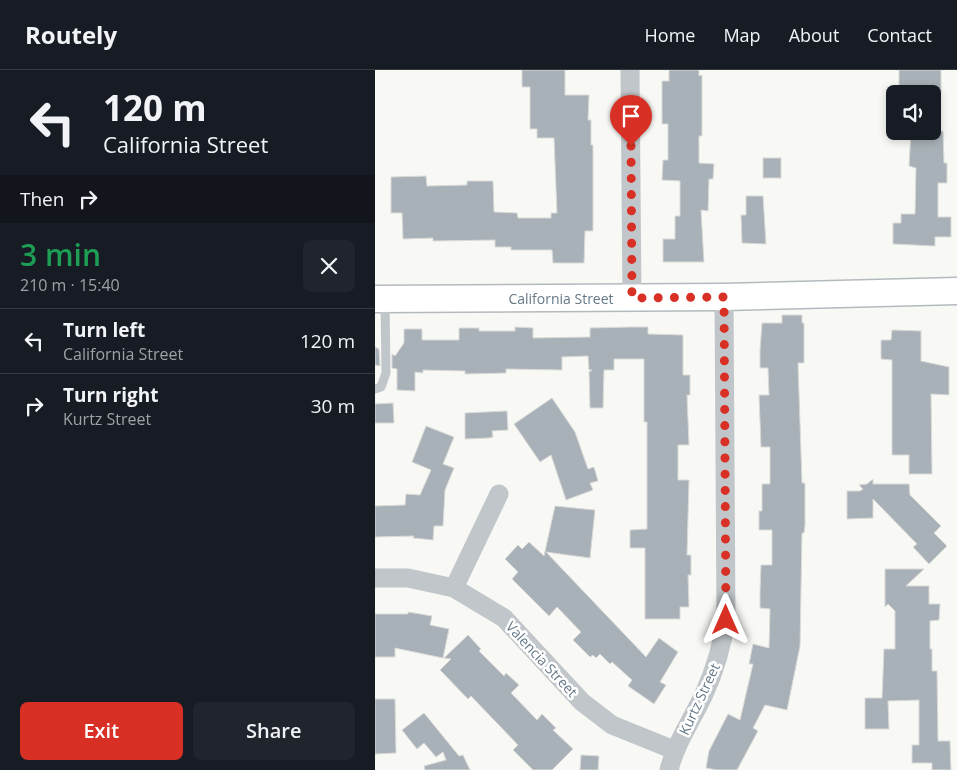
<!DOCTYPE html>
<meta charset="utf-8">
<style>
:root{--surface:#171b24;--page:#20242c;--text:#f1f3f6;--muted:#9ea1a6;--line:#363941;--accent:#d93025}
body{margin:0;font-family:"Open Sans",sans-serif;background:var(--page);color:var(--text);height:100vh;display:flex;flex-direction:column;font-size:19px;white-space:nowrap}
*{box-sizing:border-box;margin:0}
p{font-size:16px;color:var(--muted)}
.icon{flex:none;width:28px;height:28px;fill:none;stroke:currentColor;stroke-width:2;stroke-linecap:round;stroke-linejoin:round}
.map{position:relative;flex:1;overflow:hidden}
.sheet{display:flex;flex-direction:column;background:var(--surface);width:375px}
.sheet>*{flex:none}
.hud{background:#171b24;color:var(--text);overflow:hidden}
.fabs{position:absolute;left:511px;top:15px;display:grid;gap:10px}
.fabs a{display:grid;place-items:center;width:55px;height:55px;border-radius:8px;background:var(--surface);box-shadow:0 2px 8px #0003;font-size:25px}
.pin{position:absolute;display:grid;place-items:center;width:42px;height:42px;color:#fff;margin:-51px -21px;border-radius:50% 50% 50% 0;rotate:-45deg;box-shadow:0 0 5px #0007}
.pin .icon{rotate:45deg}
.me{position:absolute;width:55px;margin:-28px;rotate:0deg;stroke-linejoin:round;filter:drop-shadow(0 0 4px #0008)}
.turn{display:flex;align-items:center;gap:18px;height:105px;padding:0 20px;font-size:22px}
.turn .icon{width:65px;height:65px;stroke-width:2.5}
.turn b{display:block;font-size:35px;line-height:42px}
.then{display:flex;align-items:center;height:48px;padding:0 20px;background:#0003;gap:10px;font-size:19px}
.round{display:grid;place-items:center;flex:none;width:52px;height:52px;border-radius:8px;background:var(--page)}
.headline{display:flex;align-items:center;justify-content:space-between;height:85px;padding:0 20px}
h1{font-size:30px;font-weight:600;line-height:38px;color:#1e9e55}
.primary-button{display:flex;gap:10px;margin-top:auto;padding:10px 20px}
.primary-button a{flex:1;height:58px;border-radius:8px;background:var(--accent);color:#fff;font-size:20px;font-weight:600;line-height:58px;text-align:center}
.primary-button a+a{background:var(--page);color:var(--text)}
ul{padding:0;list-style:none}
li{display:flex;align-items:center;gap:15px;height:65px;padding:0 20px;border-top:1px solid var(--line)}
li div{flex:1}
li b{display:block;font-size:19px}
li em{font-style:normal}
header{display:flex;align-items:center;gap:30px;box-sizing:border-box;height:70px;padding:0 25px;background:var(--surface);border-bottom:1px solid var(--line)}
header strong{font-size:24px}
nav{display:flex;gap:28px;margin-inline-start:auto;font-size:18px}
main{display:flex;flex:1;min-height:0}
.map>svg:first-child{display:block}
.building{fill:#a8b1b7;stroke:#dadad8}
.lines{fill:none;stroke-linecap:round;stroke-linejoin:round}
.secondary-casing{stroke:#b3babe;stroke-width:29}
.lane{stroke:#c1c6ca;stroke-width:9}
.street{stroke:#c1c6ca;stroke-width:19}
.secondary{stroke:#fff;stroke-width:26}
.route{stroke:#d93025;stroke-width:9;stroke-dasharray:0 16.2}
.labels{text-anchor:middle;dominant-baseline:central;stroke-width:5;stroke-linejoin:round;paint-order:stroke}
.street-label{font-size:14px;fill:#667987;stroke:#fff}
</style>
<header>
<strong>Routely</strong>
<nav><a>Home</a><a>Map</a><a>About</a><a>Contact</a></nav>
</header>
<main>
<section class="sheet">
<div class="hud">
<div class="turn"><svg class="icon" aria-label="left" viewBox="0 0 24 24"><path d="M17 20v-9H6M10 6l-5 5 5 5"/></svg><div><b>120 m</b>California Street</div></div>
<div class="then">Then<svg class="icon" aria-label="right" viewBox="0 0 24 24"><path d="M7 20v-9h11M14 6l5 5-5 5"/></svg></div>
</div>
<div class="headline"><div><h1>3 min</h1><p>210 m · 15:40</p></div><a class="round"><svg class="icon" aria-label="close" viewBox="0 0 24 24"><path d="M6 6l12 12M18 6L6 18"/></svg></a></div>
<ul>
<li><svg class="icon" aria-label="left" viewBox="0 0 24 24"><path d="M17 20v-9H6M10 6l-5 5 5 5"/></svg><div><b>Turn left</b><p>California Street</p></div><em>120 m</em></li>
<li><svg class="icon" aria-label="right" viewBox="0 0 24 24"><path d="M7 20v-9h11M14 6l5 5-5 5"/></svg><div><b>Turn right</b><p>Kurtz Street</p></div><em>30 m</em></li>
</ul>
<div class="primary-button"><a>Exit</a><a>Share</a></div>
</section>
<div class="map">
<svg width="582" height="700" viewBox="0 0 582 700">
<rect width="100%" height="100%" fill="#f8f8f5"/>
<g class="building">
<polygon points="147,0 190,0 190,25 214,25 213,50 216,50 216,75 218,75 218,161 210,161 209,193 178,193 177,180 136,180 136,177 120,177 120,170 58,171 58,168 28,169 27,143 16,143 16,107 51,106 52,116 92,115 92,111 118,111 119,142 142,143 143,148 176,148 176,143 182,143 179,68 162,68 162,59 155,59 155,17 147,17"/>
<polygon points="294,0 324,0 324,6 327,5 327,66 324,66 324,93 339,94 338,109 334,109 333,141 326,140 329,192 288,192 288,169 300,169 300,146 305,146 305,111 287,110 288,90 293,90 293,54 287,54 287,11 294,11"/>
<rect x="524" y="0" width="42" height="24"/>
<polygon points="536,61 568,61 569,93 572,93 572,113 563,113 563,147 576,147 576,167 560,167 560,176 518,174 518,153 526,153 526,144 540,144 541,98 534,96"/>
<rect x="388" y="88" width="18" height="20"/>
<polygon points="371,126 388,126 391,174 367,173 366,145 371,145"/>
<polygon points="407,245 427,245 427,253 429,253 429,293 423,293 427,413 430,413 430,455 429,463 427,463 425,576 412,640 390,635 378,658 383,661 362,700 342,700 331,698 334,681 353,644 365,650 378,594 374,594 378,574 394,578 395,539 385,538 385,521 386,495 397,495 397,460 384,460 384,441 387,441 387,414 395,414 395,377 386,377 384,325 394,325 393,298 385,298 385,280 387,253 407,253"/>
<polygon points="140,257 158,258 158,268 215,267 215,258 256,257 273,257 273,264 308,265 308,305 315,305 315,325 312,325 314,375 303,375 303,410 314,410 312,485 316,485 316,505 313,505 314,537 305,537 305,549 270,549 270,478 255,478 255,460 272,459 272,352 269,352 269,289 239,289 239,300 229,300 228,338 215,338 214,302 217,300 214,300 213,286 187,287 187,300 131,299 131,303 90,304 90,301 48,300 48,303 40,302 40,321 22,320 22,299 17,298 17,284 20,286 29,273 29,259 47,259 47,270 84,270 84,258 104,258 104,261 140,261"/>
<polygon points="517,260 546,261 546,291 574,297 574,325 556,324 557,404 534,404 534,385 517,385 517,290 506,289 506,270 516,270"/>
<polygon points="0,277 4,279 5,296 0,295"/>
<polygon points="177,328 200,362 213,399 219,397 223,411 215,413 218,420 191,430 176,385 165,392 139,354"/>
<polygon points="18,333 19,353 0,353 0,334"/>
<polygon points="132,341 133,360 117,361 118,367 114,368 90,369 90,343"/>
<polygon points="51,356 79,367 68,394 79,398 70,420 68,456 59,456 58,470 38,468 39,466 0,467 0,436 30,435 31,424 45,425 56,400 37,392"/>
<polygon points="498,409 498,414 534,414 535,425 566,456 559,463 572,476 554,494 538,477 542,474 498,429 498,448 472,449 472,421 485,421 488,419 484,415 492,414"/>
<polygon points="180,436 220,440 215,488 171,482 271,587 284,568 303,582 285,612 291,615 279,634 253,616 257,610 237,592 235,594 225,584 221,588 218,585 215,587 198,570 206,562 182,537 174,546 137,509 143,502 130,489 143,475 147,479 154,472 169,486"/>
<polygon points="510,499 549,499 531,516 554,516 554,534 565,534 564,550 555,551 555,579 557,579 557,601 562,601 563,671 575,671 576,700 557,700 557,693 537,693 537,675 544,675 544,630 513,631 514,659 490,659 490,628 507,628 509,579 520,579 520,541 513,534 510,537"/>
<polygon points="33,542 57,546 55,555 74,559 68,588 20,578 20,587 0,587 0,544 33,544"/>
<polygon points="93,565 106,579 104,581 129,606 131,603 144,615 136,623 162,650 167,644 181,658 178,660 198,679 177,700 158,700 138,680 143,675 96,626 93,629 65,600 76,589 69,588"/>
<polygon points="0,629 20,629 21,683 0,684"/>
<polygon points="49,643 84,686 88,685 95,700 50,700 49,696 71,690 68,682 61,687 49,673 42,679 27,660"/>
<polygon points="206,685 224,686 223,700 205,700"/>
</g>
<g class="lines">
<defs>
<polyline id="secondary" points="0,229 349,227 582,221"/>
</defs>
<use href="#secondary" class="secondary-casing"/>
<polyline class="lane" points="0,319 6,317 11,303 10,231"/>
<g class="street">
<polyline points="255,0 257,228"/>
<polyline points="0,508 33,508 79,518 129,548 207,632 237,655 299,680"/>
<polyline points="79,518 124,424"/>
<path d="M294 700C301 672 317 650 329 624 340 600 347 576 351 550L349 227"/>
</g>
<use href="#secondary" class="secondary"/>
</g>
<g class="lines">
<polyline class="route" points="256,76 257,228 349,227 351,550"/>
</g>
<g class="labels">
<g class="street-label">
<text x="186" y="228">California Street</text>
<text transform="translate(167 589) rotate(47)">Valencia Street</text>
<text transform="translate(324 629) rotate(-65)">Kurtz Street</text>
</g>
</g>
</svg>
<div class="fabs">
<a><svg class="icon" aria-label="sound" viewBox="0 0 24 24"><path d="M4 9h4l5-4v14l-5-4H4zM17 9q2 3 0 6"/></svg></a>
</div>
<div class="pin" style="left:256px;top:76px;background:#d93025"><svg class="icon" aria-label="arrive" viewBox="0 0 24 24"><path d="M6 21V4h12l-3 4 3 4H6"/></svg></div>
<svg class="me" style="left:351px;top:550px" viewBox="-20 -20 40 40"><path d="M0-17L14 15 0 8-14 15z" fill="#d93025" stroke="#fff" stroke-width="4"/></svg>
</div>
</main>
